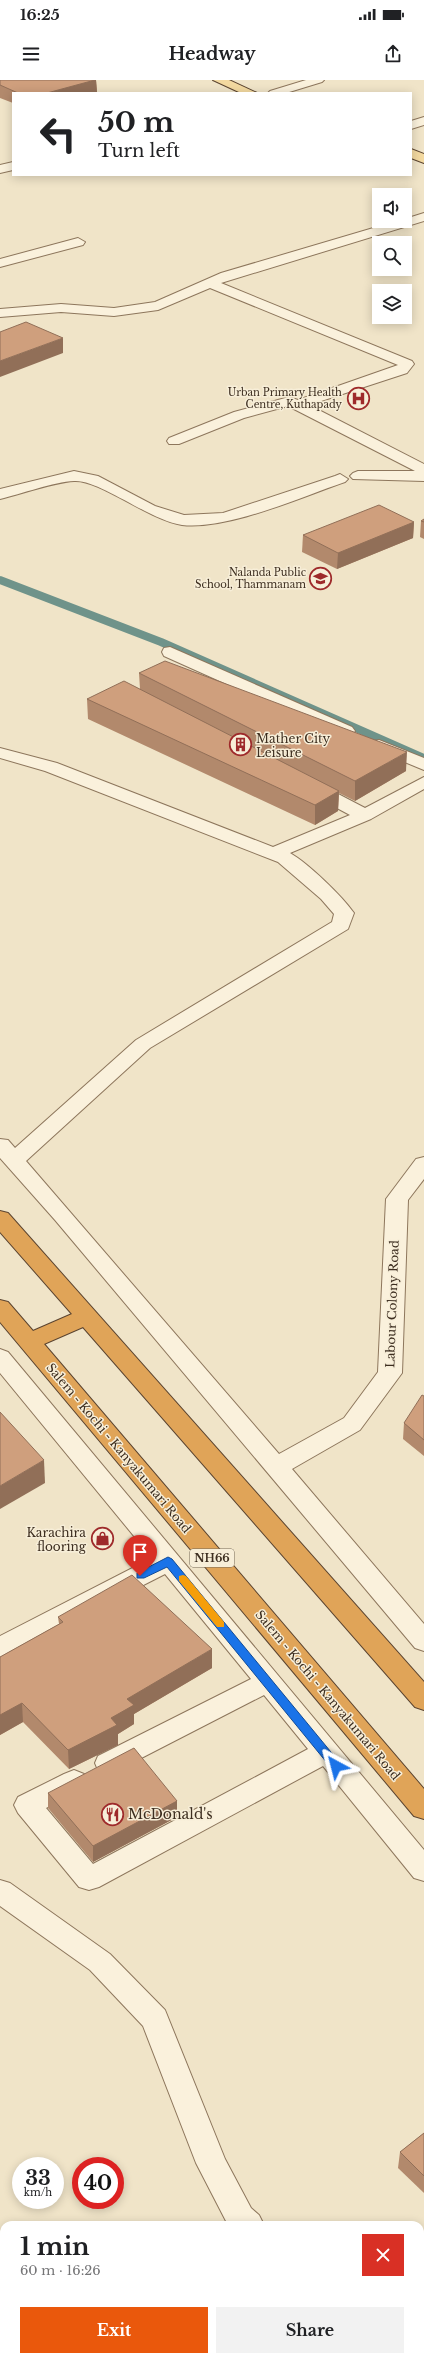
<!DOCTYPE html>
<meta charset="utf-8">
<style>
:root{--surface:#fff;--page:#f2f2f2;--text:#202124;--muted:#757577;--accent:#ea580c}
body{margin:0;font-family:"Libre Baskerville",serif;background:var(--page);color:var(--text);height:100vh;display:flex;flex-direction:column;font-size:15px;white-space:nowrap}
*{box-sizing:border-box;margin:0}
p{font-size:13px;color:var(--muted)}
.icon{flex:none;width:22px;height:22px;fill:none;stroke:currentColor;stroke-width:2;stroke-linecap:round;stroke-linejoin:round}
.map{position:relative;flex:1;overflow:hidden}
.details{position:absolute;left:0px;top:2141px;width:424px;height:140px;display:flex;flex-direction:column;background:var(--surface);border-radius:12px 12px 0 0;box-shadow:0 2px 10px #0003}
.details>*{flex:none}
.top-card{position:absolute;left:12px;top:12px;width:400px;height:84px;border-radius:0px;box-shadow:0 2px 10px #0003;background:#fff;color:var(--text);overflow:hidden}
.controls{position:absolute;left:372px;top:108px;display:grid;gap:8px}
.controls a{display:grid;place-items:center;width:40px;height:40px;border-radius:0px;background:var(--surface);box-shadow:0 2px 10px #0003;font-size:20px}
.speed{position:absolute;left:12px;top:2077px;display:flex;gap:8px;font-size:20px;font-weight:700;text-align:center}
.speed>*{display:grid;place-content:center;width:52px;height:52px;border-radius:50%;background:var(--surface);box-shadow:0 2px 10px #0003;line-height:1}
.speed small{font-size:10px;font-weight:400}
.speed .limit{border:6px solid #d22;background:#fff;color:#111}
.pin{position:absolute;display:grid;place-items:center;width:34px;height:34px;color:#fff;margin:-41px -17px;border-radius:50% 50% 50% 0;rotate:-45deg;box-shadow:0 0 4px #0007}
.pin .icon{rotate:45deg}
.me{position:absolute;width:44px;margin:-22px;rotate:322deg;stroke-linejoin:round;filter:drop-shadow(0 0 3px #0008)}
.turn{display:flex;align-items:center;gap:14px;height:84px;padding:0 20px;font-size:18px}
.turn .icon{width:52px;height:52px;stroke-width:2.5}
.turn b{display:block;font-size:28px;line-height:34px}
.round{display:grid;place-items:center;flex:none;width:42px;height:42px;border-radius:0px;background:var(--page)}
.headline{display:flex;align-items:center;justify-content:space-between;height:68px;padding:0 20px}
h1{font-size:24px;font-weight:800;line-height:30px}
.action{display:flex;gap:8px;margin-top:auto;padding:8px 20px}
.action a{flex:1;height:46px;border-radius:0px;background:var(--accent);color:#fff;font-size:16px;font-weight:800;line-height:46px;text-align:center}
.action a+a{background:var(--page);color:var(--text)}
.status{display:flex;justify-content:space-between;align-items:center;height:28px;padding:0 20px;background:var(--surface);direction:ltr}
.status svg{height:11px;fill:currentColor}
header{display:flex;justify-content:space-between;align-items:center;height:52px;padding:0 20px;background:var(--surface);font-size:18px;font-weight:800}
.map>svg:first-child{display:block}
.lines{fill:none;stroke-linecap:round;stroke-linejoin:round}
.stream{stroke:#6f938a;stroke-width:8}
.minor-casing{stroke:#8d765c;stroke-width:2}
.major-casing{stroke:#5b4430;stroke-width:2}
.highway-casing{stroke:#5b4430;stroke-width:2}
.minor{fill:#faf1dc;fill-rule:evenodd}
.major{fill:#f3d9a0;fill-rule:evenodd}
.highway{fill:#e0a458;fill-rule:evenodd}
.wall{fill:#b2896c}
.shaded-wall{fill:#916f58}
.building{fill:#cf9f7d;stroke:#916f58}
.route{fill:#1a73e8;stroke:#114b97}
.slow{fill:#f59e0b}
.labels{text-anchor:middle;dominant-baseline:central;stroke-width:3;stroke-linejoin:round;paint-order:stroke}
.far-poi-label{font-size:10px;fill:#3d2e20;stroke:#f7eed8;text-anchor:end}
.shield{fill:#f7eed8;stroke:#756857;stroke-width:1}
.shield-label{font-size:11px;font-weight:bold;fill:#3d2e20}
.poi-label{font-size:12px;fill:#3d2e20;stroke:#f7eed8;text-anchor:start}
.street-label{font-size:12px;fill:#3d2e20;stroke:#f7eed8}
.near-poi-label{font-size:14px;fill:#3d2e20;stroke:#f7eed8;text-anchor:start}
</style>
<div class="status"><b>16:25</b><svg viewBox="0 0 49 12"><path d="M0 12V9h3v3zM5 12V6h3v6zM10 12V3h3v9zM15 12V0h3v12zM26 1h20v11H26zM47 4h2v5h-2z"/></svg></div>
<header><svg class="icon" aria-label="menu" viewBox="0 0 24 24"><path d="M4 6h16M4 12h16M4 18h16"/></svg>Headway<svg class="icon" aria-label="share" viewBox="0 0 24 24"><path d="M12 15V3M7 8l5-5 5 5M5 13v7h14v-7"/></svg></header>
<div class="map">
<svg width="424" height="2281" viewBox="0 0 424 2281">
<rect width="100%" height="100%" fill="#f0e4c8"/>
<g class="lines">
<polyline class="stream" points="0,500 161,562 424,678"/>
<defs>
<g id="minor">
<polygon points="306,0 324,0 322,2 286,13 268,13 270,11"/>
<polygon points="424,37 424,45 411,49 411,41"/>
<polygon points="13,82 13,90 0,93 0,85"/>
<polygon points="424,133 424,141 221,203 412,281 414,284 407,293 309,325 424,384 424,401 353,399 350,396 353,393 358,391 415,391 288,326 244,338 179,364 169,364 167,361 169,358 234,332 289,317 298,320 398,285 210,208 158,230 114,236 61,232 0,237 0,229 61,224 114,228 155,222 221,193 397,141 405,141 405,139"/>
<polygon points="78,158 85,162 83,165 0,187 0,179"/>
<path d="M74 391 98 396 155 426 184 435 223 433 335 396 340 394 348 399 345 402C301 417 228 450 182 445 149 440 99 399 74 401 54 402 21 414 0 419V409Z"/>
<polygon points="170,567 352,647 355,651 352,655 340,655 164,576 162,572 164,568"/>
<polygon points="379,660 424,678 424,690 373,669 370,665 373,661"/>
<path d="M0 668 57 683 273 767 350 735 307 712 304 708 307 704H319L365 728 424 697V709L371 739 290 773C308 783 342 816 354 833L348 849 150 968 26 1081 279 1374 344 1338 378 1292 386 1119 416 1079 424 1077V1099L408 1120 402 1293 360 1350 292 1389 424 1544V1571L415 1568 55 1140 0 1078V1059L8 1060 15 1068 136 960 332 842 334 834 321 819 278 782 45 691 0 678Z"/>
<polygon points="0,1269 8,1272 424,1770 424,1801 414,1798 323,1686 99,1807 89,1810 79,1807 18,1733 14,1725 18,1717 64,1694 74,1690 84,1694 88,1701 84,1708 46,1728 93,1784 308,1669 264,1615 118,1690 108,1693 98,1690 95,1683 98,1676 251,1599 165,1494 0,1578 0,1556 152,1478 0,1293"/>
<polygon points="0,1800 10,1803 110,1874 165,1930 225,2079 251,2128 259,2135 264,2145 228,2145 196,2083 143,1946 90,1890 0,1826"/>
<polygon points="420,2269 424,2281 391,2281 389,2277 420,2277"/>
<polygon points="20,2277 56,2277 54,2281 18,2281"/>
</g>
<g id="major">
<polygon points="213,0 229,0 257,13 241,13"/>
<polygon points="411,69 424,74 424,83 411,78"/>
</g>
<polygon id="highway" points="0,1131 8,1133 424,1602 424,1630 415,1627 83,1247 44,1264 424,1709 424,1739 414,1736 0,1242 0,1220 8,1222 33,1251 72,1234 0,1152"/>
</defs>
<use href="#minor" class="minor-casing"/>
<use href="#major" class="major-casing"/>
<use href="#highway" class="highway-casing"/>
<use href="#minor" class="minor"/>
<use href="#major" class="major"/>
<use href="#highway" class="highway"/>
</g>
<g class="wall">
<polygon points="0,0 96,0 97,12 94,13 13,13 13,23 0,18"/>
<polygon points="424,439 424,459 420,457 421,441"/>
<polygon points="414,442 413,458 337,489 302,472 303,455"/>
<polygon points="139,593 406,691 355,721 339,713 338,731 315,745 88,639 87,619 140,609"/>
<polygon points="424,1316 424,1376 403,1359 404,1343"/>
<polygon points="58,1537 212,1588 134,1634 134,1644 118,1654 118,1665 69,1689 23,1642 0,1655 0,1577 59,1544"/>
<polygon points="48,1713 177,1721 177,1737 93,1782 48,1728"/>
<polygon points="424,2053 424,2113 398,2088 400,2072"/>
</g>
<g class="shaded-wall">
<polygon points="95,0 96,0 97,12 94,13 47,13"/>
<polygon points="63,258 63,273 0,297 0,281"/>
<polygon points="414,442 413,458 337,489 338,473"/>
<polygon points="407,672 406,691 355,721 355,701"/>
<polygon points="339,711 338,731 315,745 315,725"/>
<polygon points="44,1380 45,1403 0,1429 0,1406"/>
<polygon points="212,1569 212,1588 134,1634 134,1644 118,1654 118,1665 69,1689 68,1670 111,1638 127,1619"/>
<polygon points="22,1623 23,1642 0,1655 0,1635"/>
<polygon points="177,1721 177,1737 93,1782 93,1766"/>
</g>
<g class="building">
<polygon points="0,0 95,0 47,13 18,13 0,5"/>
<polygon points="26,242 63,258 0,281 0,252"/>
<polygon points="379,425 414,442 338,473 303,455"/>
<polygon points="424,439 424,442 421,441"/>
<polygon points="165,581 407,672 355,701 139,593"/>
<polygon points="124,601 339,711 315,725 87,619"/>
<polygon points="422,1315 424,1316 424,1360 404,1343"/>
<polygon points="0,1332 44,1380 0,1406"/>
<polygon points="132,1495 212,1569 127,1619 134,1625 111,1638 117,1645 68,1670 22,1623 0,1635 0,1577 63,1542 58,1537"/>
<polygon points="134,1668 177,1721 93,1766 48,1713"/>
<polygon points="424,2053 424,2096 400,2072"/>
</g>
<polygon class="route" points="168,1477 172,1479 340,1683 340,1689 332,1689 167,1487 144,1498 137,1498 137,1493"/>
<polygon class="slow" points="183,1495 186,1496 224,1542 224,1547 217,1547 179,1501 179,1496"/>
<defs>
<symbol id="hospital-ring" viewBox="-11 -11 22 22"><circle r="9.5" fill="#f7eed8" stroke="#9e2a2b" stroke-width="1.5"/><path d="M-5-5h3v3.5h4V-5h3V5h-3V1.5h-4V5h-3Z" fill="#9e2a2b"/></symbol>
<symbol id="school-ring" viewBox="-11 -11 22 22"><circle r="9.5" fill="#f7eed8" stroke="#9e2a2b" stroke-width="1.5"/><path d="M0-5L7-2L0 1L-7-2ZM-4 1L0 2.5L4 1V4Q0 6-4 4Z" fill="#9e2a2b"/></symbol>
<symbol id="building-ring" viewBox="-11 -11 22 22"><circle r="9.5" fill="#f7eed8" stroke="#9e2a2b" stroke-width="1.5"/><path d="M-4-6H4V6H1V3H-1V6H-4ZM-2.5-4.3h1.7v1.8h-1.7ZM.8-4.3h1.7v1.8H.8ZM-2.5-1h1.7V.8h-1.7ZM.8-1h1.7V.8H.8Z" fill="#9e2a2b"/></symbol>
<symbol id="shop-ring" viewBox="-11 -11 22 22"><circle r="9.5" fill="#f7eed8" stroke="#9e2a2b" stroke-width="1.5"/><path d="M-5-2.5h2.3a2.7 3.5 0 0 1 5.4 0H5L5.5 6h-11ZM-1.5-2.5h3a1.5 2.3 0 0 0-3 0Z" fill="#9e2a2b"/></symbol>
<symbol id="restaurant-ring" viewBox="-11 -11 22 22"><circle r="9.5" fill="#f7eed8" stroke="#9e2a2b" stroke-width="1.5"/><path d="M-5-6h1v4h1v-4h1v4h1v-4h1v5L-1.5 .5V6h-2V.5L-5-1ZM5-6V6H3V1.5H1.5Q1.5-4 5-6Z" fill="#9e2a2b"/></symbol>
</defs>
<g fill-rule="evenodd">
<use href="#hospital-ring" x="346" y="306" width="25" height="25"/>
<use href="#school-ring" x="308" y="486" width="25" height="25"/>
<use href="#building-ring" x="228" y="652" width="25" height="25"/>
<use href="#shop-ring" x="90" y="1446" width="25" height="25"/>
<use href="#restaurant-ring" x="100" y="1722" width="25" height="25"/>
</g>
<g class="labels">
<g class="far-poi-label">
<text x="342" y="312">Urban Primary Health<tspan x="342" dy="12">Centre, Kuthapady</tspan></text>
<text x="306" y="492">Nalanda Public<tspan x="306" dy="12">School, Thammanam</tspan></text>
</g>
<rect class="shield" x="190" y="1469" width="44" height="18" rx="3"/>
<g class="shield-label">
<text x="212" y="1478">NH66</text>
</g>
<g class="poi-label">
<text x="256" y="658">Mather City<tspan x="256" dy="14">Leisure</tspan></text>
<text x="86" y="1452" text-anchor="end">Karachira<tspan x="86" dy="14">flooring</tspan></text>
</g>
<g class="street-label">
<text transform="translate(392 1224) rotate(-88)">Labour Colony Road</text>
<text transform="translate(119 1368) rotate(50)">Salem - Kochi - Kanyakumari Road</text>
<text transform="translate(328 1615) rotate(50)">Salem - Kochi - Kanyakumari Road</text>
</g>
<g class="near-poi-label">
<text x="128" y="1734">McDonald's</text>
</g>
</g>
</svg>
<div class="controls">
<a><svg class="icon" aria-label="sound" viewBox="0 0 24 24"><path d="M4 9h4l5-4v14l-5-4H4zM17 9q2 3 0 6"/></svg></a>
<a><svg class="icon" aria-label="search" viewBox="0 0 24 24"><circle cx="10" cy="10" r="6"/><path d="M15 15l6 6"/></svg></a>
<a><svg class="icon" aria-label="layers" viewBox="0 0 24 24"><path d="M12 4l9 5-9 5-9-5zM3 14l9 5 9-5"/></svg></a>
</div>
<div class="speed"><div>33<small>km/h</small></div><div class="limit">40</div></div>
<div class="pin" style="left:140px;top:1496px;background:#d93025"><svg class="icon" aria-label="arrive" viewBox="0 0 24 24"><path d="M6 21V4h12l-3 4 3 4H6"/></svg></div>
<svg class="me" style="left:336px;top:1686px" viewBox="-20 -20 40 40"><path d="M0-17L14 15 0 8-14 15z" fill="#1a73e8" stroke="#fff" stroke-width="4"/></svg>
<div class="top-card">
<div class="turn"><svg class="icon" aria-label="left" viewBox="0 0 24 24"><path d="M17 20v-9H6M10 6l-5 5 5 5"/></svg><div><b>50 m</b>Turn left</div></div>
</div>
<section class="details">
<div class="headline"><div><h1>1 min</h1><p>60 m · 16:26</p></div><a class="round" style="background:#d93025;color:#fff"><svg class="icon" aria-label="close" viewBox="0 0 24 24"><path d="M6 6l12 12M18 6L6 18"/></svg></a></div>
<div class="action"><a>Exit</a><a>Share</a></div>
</section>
</div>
